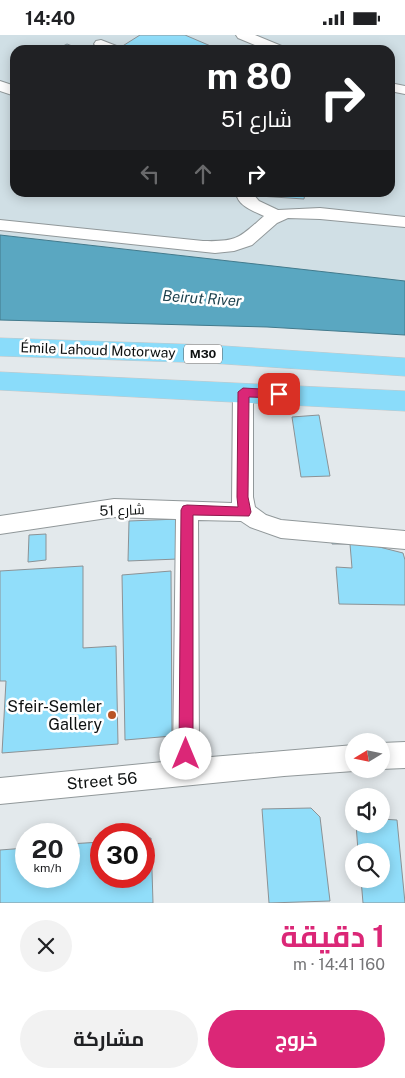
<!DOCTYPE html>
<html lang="ar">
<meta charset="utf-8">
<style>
:root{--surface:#fff;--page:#f2f2f2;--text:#202124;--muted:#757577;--accent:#db2777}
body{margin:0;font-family:"Public Sans",Cairo,sans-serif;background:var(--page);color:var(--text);direction:rtl;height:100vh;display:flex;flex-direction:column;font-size:19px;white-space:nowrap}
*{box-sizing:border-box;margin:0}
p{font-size:16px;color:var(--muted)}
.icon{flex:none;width:28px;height:28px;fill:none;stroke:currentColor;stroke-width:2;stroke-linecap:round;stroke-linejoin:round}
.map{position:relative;height:868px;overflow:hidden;direction:ltr}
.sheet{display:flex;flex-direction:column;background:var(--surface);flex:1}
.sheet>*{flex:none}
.top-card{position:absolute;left:10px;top:10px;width:385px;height:152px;border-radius:15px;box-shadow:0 2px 12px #0003;direction:rtl;background:#202124;color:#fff;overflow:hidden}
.needle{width:32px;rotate:260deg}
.buttons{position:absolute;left:345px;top:698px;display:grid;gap:10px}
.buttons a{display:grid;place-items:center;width:45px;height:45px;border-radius:50%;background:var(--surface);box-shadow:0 2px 12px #0003;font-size:25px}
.speed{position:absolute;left:15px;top:788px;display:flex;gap:10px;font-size:25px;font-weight:700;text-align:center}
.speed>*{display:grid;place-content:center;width:65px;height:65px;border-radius:50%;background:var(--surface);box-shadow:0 2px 12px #0003;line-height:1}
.speed small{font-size:12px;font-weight:400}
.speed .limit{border:8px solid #d22;background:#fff;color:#111}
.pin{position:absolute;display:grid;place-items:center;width:42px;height:42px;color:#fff;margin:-21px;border-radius:10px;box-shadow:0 2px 8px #0006}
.me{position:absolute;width:55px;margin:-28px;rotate:0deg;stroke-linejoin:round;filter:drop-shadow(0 0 4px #0008)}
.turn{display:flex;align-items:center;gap:18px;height:105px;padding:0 20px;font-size:22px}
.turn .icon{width:65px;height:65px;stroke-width:2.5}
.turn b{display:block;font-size:35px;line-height:42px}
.lanes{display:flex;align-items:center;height:48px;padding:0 20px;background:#0003;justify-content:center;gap:25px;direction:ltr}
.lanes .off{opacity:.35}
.round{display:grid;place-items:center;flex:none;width:52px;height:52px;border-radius:26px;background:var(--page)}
.headline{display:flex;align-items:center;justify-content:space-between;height:85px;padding:0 20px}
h1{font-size:30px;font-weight:700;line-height:38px;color:var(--accent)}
.action{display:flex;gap:10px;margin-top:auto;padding:10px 20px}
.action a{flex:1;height:58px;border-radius:30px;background:var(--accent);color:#fff;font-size:20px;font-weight:700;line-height:58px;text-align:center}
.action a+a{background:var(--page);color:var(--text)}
.status{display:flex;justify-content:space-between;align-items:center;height:35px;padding:0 25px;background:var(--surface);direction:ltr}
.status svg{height:14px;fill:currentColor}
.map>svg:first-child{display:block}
.built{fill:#d0dfe5;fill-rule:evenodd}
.water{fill:#5aa7c1;stroke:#437a8c}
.building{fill:#91defa;stroke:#8c9295}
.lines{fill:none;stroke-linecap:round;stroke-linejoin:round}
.minor-casing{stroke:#91989a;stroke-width:2}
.highway-casing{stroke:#c5c6c6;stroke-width:1}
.minor{fill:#fff;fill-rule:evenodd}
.highway{fill:#8adcfa;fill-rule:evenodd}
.route{fill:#db2777;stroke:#8e194d}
.poi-dot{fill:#b95425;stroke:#fff;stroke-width:2}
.labels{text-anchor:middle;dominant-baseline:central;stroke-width:5;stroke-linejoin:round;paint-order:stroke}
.shield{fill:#fff;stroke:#565858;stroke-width:1}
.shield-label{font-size:12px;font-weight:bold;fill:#0d1010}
.street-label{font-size:14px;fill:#0d1010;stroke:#fff}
.water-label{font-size:15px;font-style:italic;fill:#1e424e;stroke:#fff}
.near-poi-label{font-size:16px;fill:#0d1010;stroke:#fff;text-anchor:end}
.near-street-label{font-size:16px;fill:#0d1010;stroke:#fff}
</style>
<div class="status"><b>14:40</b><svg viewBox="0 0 49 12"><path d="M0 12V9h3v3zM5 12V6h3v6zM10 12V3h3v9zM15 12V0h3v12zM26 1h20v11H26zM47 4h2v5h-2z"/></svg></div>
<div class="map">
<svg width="405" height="868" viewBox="0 0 405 868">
<rect width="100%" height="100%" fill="#e3e9ec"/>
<path class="built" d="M0 0H405V246L0 200ZM15 15H390V158H15Z"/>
<polygon class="water" points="0,200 405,246 405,300 267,292 0,285"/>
<g class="building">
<polygon points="140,0 185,0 220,15 128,15 121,12"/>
<polygon points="67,9 80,14 55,15"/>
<polygon points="260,158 305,158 304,164 259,161"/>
<polygon points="319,380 330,441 301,442 292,382"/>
<polygon points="178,484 178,524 128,526 129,486"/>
<polygon points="46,499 46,525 28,527 29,500"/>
<polygon points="332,500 403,518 405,525 405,570 339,569 336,532 352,533 350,509 332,509"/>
<polygon points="83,531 83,613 116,611 118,709 2,718 6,646 0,646 0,536"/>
<polygon points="171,536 172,701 125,705 122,540"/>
<polygon points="311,773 320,782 330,866 269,868 262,774"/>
<polygon points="381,784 397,785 405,868 363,868 361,844 381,844 381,816 358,816 356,789 381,789"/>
<polygon points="151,803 153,868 0,868 0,815 26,813 26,841 69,841 69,809 101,807 101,841 144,841 144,804"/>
</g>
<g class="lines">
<defs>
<g id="minor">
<polygon points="236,0 255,0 284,12 286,15 267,15 238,3"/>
<path d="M101 5 119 12 121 15C111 15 101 17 94 9L96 6Z"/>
<polygon points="0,46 15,51 15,61 0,56"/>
<polygon points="390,48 405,51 405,59 390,56"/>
<path d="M236 158H252L259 166 278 175 320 173 405 182V192L320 184 288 183 277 188 252 210 234 216 215 218 0 195V185L203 206C238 207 239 203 264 181 253 176 238 171 236 158Z"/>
<polygon points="243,350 250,352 253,357 253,462 255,472 266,480 281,485 405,496 405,514 281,503 250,492 241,486 198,485 199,723 354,710 354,734 359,734 354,736 284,741 0,769 0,743 173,726 176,484 114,482 0,499 0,481 114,464 232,468 233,357 236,352"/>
<polygon points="405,707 405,733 381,734 381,708"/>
</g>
<g id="highway">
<polygon points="0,303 209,310 405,323 405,341 209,328 0,321"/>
<polygon points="0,337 405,356 405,376 0,355"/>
</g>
</defs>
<use href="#minor" class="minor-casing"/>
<use href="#highway" class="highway-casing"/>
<use href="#minor" class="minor"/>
<use href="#highway" class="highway"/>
</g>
<polygon class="route" points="243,353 279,355 285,359 279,363 249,362 248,462 251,477 249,481 193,480 193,719 191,724 186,726 181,724 179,719 181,475 183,471 187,470 238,472 237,462 238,357"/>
<circle class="poi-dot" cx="112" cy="680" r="5"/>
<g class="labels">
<rect class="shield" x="184" y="309.5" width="38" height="19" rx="4"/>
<g class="shield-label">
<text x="203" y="319">M30</text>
</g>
<g class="street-label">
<text transform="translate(98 315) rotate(2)">Émile Lahoud Motorway</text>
<text transform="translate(122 475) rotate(-2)">شارع 51</text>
</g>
<g class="water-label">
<text transform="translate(202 263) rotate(4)">Beirut River</text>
</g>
<g class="near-poi-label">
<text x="102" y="671">Sfeir-Semler<tspan x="102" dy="18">Gallery</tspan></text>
</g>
<g class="near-street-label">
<text transform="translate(102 746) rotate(-5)">Street 56</text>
</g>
</g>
</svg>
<div class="buttons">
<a><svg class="needle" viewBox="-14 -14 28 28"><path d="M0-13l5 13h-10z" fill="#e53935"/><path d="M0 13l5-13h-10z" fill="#757577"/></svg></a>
<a><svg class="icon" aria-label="sound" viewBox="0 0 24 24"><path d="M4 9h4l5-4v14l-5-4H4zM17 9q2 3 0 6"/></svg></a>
<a><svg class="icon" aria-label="search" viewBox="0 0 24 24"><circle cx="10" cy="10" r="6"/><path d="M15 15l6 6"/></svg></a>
</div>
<div class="speed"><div>20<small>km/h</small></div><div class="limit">30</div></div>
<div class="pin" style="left:279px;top:359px;background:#d93025"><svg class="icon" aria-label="arrive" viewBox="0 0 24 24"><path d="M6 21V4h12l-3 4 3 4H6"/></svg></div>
<svg class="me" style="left:186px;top:719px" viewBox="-20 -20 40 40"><circle r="19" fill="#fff"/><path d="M0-13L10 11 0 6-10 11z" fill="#db2777"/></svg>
<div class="top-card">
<div class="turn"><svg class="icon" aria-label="right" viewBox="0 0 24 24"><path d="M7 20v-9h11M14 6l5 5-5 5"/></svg><div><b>80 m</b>شارع 51</div></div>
<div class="lanes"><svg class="icon off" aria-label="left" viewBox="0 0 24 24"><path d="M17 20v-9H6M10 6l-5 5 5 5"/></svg><svg class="icon off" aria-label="ahead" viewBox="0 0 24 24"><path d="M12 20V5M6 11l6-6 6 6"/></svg><svg class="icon" aria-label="right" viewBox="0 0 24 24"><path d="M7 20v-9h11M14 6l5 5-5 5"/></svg></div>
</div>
</div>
<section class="sheet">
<div class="headline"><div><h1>1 دقيقة</h1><p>160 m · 14:41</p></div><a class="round"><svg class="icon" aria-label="close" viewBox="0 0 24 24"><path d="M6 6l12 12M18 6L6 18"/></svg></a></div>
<div class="action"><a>خروج</a><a>مشاركة</a></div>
</section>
